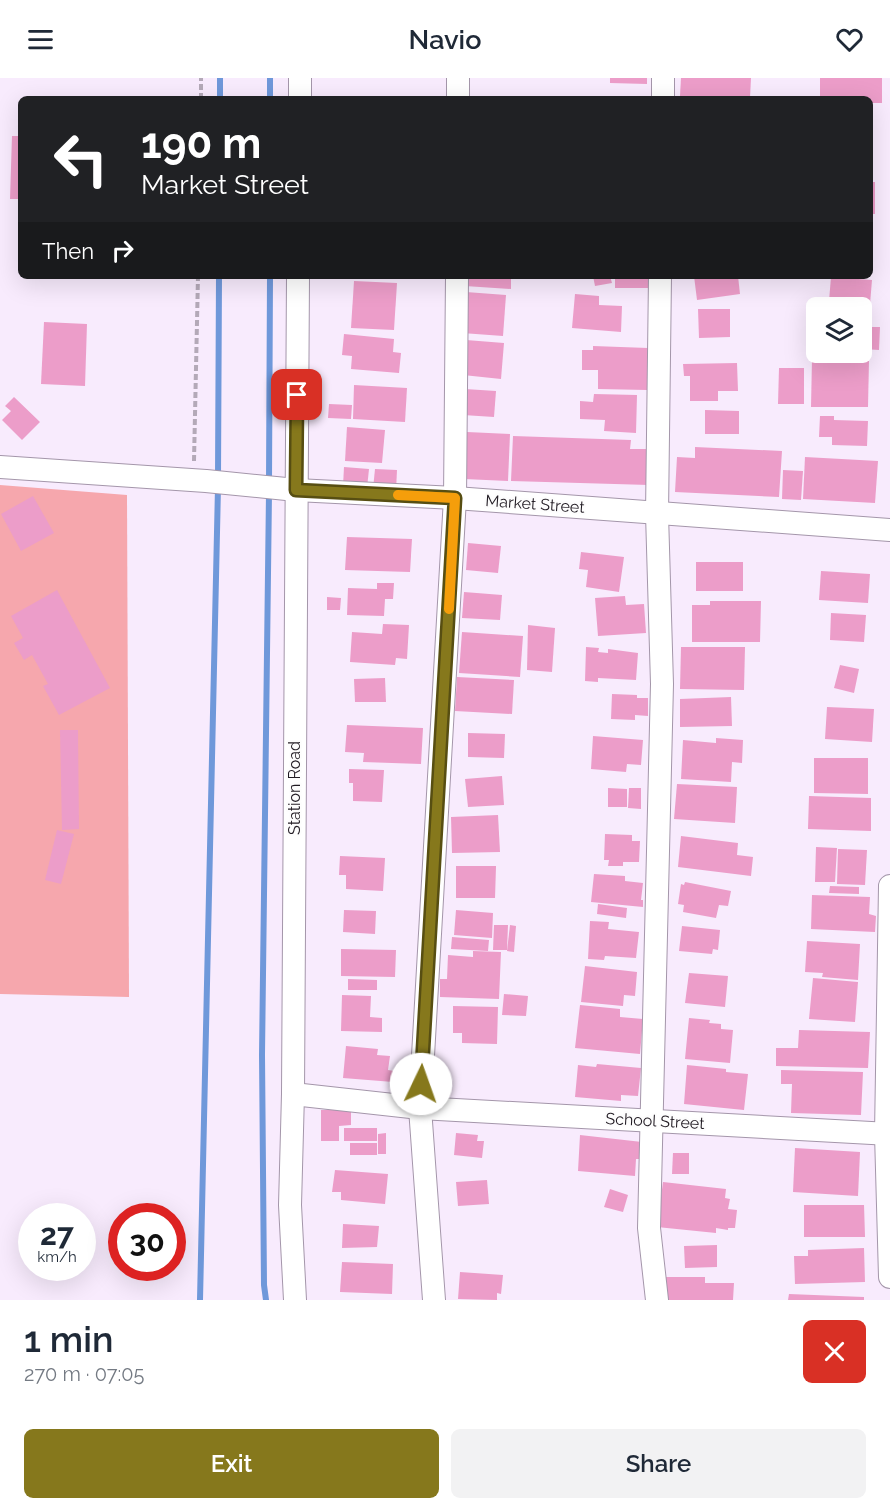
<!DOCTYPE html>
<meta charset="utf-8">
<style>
:root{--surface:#fff;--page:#f2f2f3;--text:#1f2937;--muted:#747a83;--accent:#86781c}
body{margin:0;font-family:Raleway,sans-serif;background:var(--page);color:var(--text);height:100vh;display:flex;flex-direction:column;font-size:22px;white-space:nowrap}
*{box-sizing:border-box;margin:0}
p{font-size:20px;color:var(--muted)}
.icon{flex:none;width:33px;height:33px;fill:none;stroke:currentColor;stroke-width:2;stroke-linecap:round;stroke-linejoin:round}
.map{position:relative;height:1222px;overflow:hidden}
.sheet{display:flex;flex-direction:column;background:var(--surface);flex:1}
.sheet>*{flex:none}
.hud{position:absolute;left:18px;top:18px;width:855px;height:183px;border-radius:9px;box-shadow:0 6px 24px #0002;background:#202124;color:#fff;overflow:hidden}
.fabs{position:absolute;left:806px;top:219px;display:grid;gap:12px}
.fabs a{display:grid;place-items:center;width:66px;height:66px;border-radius:9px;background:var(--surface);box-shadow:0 6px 24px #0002;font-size:30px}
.speed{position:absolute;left:18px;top:1125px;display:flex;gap:12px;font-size:30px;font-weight:700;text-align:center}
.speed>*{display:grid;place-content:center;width:78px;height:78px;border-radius:50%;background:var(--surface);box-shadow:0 6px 24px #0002;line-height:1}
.speed small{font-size:15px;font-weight:400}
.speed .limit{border:9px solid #d22;background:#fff;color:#111}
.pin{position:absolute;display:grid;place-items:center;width:51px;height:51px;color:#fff;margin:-26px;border-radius:12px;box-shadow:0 3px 9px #0006}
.me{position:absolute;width:66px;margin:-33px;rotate:3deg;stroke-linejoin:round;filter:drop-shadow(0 0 4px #0008)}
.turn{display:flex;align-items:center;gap:21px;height:126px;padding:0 24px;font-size:27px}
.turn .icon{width:78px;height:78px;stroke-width:2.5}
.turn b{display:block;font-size:42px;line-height:51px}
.then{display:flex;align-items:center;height:57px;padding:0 24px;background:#0003;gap:12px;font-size:22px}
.round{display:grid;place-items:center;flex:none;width:63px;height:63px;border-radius:9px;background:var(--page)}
.head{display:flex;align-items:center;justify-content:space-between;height:102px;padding:0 24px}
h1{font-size:36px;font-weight:600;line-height:45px}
.action{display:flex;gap:12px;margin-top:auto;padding:12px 24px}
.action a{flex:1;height:69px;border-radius:9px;background:var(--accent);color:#fff;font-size:24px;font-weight:600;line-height:69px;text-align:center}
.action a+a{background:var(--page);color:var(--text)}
header{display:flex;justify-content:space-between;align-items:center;height:78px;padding:0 24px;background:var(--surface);font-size:27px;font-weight:600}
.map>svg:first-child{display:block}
.green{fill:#f6a7ad}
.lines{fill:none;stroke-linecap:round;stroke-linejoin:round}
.stream{stroke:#6f98da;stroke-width:6}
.building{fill:#ec9dc9}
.street-casing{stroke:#a496aa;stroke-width:24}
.path{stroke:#b4a9b8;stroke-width:4;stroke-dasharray:6 3;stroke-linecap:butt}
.street{stroke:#fff;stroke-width:22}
.route-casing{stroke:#574e12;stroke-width:15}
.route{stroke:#86781c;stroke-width:10}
.slow{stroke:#f59e0b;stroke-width:10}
.labels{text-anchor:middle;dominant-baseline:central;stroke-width:4.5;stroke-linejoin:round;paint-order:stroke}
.street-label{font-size:16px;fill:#201a22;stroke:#fdfdfd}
</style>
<header><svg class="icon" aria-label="menu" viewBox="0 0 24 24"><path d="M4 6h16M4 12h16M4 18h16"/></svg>Navio<svg class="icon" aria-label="heart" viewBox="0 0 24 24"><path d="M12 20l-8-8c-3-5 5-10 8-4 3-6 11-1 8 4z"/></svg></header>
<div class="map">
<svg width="890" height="1222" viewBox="0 0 890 1222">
<rect width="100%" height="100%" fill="#f8ebfd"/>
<polygon class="green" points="0,407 127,417 129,919 0,916"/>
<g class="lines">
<g class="stream">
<polyline points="220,21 220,0"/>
<polyline points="270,21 270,0"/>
<polyline points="218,398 219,198"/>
<polyline points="269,404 270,198"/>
<polyline points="200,1222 218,409"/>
<polyline points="266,1222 264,1207 262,977 269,415"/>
</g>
</g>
<g class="building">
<polygon points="610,0 647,0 647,6 610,5"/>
<polygon points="681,0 751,0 750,20 680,18"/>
<polygon points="820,0 882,0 882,25 870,25 870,21 820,21"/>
<polygon points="12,58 21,58 21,121 10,121"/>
<rect x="870" y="104" width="5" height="32"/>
<polygon points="466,198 511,198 511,211 465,208"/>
<polygon points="593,198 610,198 612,205 595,208"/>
<rect x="615" y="198" width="33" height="12"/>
<polygon points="694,198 738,198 740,216 697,222"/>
<polygon points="831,199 872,202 870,226 829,223"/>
<polygon points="354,203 397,205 394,252 351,250"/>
<polygon points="466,214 506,217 503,258 462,255"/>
<polygon points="575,216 599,218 599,227 622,228 621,254 572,250"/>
<polygon points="698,231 730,231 730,259 699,260"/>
<polygon points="44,244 87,246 85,308 41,306"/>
<polygon points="861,249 880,249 879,272 863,271 863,278 861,278"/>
<polygon points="344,256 394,261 393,274 401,275 399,295 351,291 352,278 342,277"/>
<polygon points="466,262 504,265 501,301 463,297"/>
<polygon points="593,268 648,270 647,312 598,311 598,292 582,292 582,272 593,272"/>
<polygon points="812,281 869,282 868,329 811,329"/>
<polygon points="737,285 738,313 718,313 718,323 690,323 690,298 684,298 683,286"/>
<polygon points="779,290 804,290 804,326 778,326"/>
<polygon points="354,307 407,310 405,344 353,341"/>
<polygon points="465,311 496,313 494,339 463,337"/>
<polygon points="594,316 637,317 636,355 604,353 605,342 580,341 580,323 593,324"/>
<polygon points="14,319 40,344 22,362 2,342 11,333 5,328"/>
<polygon points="329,326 352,327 351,341 328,340"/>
<polygon points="705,332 739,333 739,356 705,356"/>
<polygon points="820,338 834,338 834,342 868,343 867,368 832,367 832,359 819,359"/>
<polygon points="347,349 385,352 382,385 345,383"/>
<polygon points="467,354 510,356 508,403 464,401"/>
<polygon points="513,358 631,362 630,371 650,371 649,407 511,403"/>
<polygon points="695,369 782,373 779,419 675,414 677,379 695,380"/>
<polygon points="805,379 878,383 875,425 803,421"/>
<polygon points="344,389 369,391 367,410 343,408"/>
<polygon points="375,391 397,392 396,413 373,411"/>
<polygon points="783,392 803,393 801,422 782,421"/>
<polygon points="33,418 54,455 21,473 1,436"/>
<polygon points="347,459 412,461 410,494 345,492"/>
<polygon points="468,465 501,468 498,495 466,492"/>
<polygon points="581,474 624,479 619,514 586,509 588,492 579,491"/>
<rect x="696" y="484" width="47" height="29"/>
<polygon points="821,493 870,496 868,525 819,522"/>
<polygon points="377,505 394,505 393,521 385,521 384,538 347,537 348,510 377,511"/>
<polygon points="57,512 110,610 59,637 43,608 48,606 32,577 24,582 14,565 23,560 11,538"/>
<polygon points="464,514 502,517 500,542 462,540"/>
<polygon points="625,518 626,527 644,526 646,555 598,558 595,520"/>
<polygon points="327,519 341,520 340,532 327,532"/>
<polygon points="710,523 761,523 760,564 692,564 692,527 710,527"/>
<polygon points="831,535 866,537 864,564 830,562"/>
<polygon points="383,546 409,547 407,581 396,580 395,587 350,584 352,554 382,556"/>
<polygon points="528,547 555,550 552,594 527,592"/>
<polygon points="462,554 523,558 520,599 459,595"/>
<polygon points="586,569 599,570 598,574 608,575 608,571 638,575 636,602 598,600 598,604 585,603"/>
<polygon points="681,569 745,569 744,612 680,611"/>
<polygon points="840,587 859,591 854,615 834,610"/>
<polygon points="457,599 514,602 512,636 455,633"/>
<polygon points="385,600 386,624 355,624 354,601"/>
<polygon points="612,616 637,617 637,620 648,620 648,638 635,637 635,642 611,641"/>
<polygon points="731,619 732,648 680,649 680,621"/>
<polygon points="827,629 874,631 872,664 825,661"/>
<polygon points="347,647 423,650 421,686 363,684 364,675 345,674"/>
<polygon points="60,652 78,652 79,751 62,752"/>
<polygon points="468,655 505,656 504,680 468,679"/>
<polygon points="593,658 643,662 641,687 627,686 626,694 591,691"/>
<polygon points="716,660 743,662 742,685 732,684 731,704 681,701 683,662 716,665"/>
<polygon points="814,680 868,680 868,716 814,715"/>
<polygon points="349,691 384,692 382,724 353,723 353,705 349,705"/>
<polygon points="502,698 504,727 468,729 465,701"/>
<polygon points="677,706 737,709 735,745 674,741"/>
<polygon points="608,710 627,711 627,729 608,729"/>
<polygon points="629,710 641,710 641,731 628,730"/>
<polygon points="809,718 871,720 871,753 808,751"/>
<polygon points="498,737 500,774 452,775 451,739"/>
<polygon points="57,752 74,756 61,806 45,802"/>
<polygon points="605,756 632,757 632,763 640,763 639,784 623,784 623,788 608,788 609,782 604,782"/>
<polygon points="681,758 738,765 737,777 753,779 751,798 678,789"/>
<polygon points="816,769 837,770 835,804 815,804"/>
<polygon points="838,771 867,772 865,807 837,806"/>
<polygon points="340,778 385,780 383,813 346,811 346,797 339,797"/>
<polygon points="456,788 496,788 495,820 456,820"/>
<polygon points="594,796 625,798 625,803 643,805 641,822 643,822 643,829 591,824"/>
<polygon points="685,804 731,813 728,828 719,827 716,840 683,834 684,827 678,826 681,806 684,807"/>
<polygon points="830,808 859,809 859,816 829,815"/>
<polygon points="812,817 870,819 869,836 876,838 875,854 811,851"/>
<polygon points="598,826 627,830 626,840 597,836"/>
<polygon points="344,832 376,833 375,856 343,854"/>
<polygon points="456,832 493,835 492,860 454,857"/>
<polygon points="590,843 609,844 608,851 639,854 636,880 605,878 604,882 588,881"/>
<polygon points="494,847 508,847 507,872 493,872"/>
<polygon points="510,847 516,848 514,874 507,873"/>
<polygon points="682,848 720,852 718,872 713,871 712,876 679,873"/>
<polygon points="452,859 489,862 488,873 451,871"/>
<polygon points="807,863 860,866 858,902 822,899 823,895 805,894"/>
<polygon points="341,871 396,872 395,899 341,898"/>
<polygon points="473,873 501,874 499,921 440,919 440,901 447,901 448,877 473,879"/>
<polygon points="585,888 637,894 635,918 624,917 623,928 581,924"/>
<polygon points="689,895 728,898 725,929 685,925"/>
<polygon points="813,900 858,904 855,944 809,941"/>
<polygon points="348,901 377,902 377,912 348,912"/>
<polygon points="504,916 528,918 526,938 502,937"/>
<polygon points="342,917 371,918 370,939 382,940 382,954 341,953"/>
<polygon points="580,927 620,931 620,939 643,941 640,976 575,970"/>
<polygon points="453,928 498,929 497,966 462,965 462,955 453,955"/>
<polygon points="689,940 710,942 709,945 721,946 721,951 733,952 730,985 685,981"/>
<polygon points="799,952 870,954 868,990 776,988 776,970 798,970"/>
<polygon points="346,968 378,971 377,977 390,978 388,992 394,993 393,1004 343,1000"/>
<polygon points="597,986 641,990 638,1018 621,1017 621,1023 575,1019 578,987 596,989"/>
<polygon points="687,987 726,991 726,994 748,996 744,1032 684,1026"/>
<polygon points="781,992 863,994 861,1037 791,1035 792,1006 781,1006"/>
<polygon points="321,1032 351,1032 351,1047 339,1048 339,1063 321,1063"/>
<rect x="344" y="1050" width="33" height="13"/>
<polygon points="386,1055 386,1076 378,1076 378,1056"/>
<polygon points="456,1055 478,1057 477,1063 484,1063 482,1080 454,1077"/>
<polygon points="580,1057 642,1064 641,1081 636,1081 635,1098 578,1093"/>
<rect x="350" y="1065" width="27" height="12"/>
<polygon points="795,1070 860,1074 858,1118 793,1114"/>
<polygon points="673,1075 689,1075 689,1096 672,1096"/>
<polygon points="335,1092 388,1096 385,1126 341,1122 341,1114 332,1114"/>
<polygon points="487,1102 489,1126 458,1128 456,1104"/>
<polygon points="663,1104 726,1111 725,1120 730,1121 728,1131 737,1132 735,1150 728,1150 728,1152 716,1150 716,1155 657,1149"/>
<polygon points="610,1111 628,1117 623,1134 604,1129"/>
<polygon points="804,1127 864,1127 865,1159 804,1159"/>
<polygon points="343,1146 379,1148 377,1169 342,1170"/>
<polygon points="717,1167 717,1189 685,1190 684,1168"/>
<polygon points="864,1170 865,1204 795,1206 794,1178 808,1178 808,1172"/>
<polygon points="342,1184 393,1186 392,1216 340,1214"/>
<polygon points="460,1194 503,1197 501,1216 497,1215 497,1222 458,1221"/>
<polygon points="664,1199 705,1199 705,1205 734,1205 733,1222 664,1222"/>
<polygon points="789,1216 864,1219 864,1222 788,1222"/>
</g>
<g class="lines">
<defs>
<g id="street">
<polyline points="300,21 300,0"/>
<polyline points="458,21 458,0"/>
<polyline points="663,21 663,0"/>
<polyline points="0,389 206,403 296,412 455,420 890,452"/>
<polyline points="890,808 886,1056 890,1199"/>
<polyline points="293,1016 420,1030 890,1056"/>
<polyline points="295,1222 290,1127 293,1016 298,198"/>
<polyline points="434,1222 420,1030 455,420 457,198"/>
<polyline points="657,1222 649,1150 662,606 657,436 660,198"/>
</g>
</defs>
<use href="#street" class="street-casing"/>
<g class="path">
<polyline points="201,21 201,0"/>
<polyline points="194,383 198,198"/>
</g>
<use href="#street" class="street"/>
</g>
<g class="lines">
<defs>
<polyline id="route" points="297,317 296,412 455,420 421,1006"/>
</defs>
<use href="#route" class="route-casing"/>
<use href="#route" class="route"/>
<polyline class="slow" points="398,417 455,420 449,531"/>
</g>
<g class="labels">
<g class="street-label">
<text transform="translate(535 426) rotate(4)">Market Street</text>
<text transform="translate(294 710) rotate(-90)">Station Road</text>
<text transform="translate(655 1043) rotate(3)">School Street</text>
</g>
</g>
</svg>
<div class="fabs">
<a><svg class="icon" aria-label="layers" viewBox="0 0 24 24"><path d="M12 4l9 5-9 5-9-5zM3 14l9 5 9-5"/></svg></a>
</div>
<div class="speed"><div>27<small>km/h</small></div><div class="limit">30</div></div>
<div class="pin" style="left:297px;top:317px;background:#d93025"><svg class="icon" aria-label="arrive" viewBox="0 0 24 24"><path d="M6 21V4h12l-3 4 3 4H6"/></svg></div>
<svg class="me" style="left:421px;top:1006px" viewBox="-20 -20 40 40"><circle r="19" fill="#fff"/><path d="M0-13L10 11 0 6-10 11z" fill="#86781c"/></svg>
<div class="hud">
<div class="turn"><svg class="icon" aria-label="left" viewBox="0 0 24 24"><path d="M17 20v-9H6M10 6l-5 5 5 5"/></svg><div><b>190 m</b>Market Street</div></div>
<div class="then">Then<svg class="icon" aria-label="right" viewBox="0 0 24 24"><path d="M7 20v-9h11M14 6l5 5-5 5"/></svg></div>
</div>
</div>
<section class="sheet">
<div class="head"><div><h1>1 min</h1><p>270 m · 07:05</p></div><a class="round" style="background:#d93025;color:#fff"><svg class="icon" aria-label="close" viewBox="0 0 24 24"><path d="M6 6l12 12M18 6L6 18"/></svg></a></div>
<div class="action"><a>Exit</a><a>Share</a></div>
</section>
